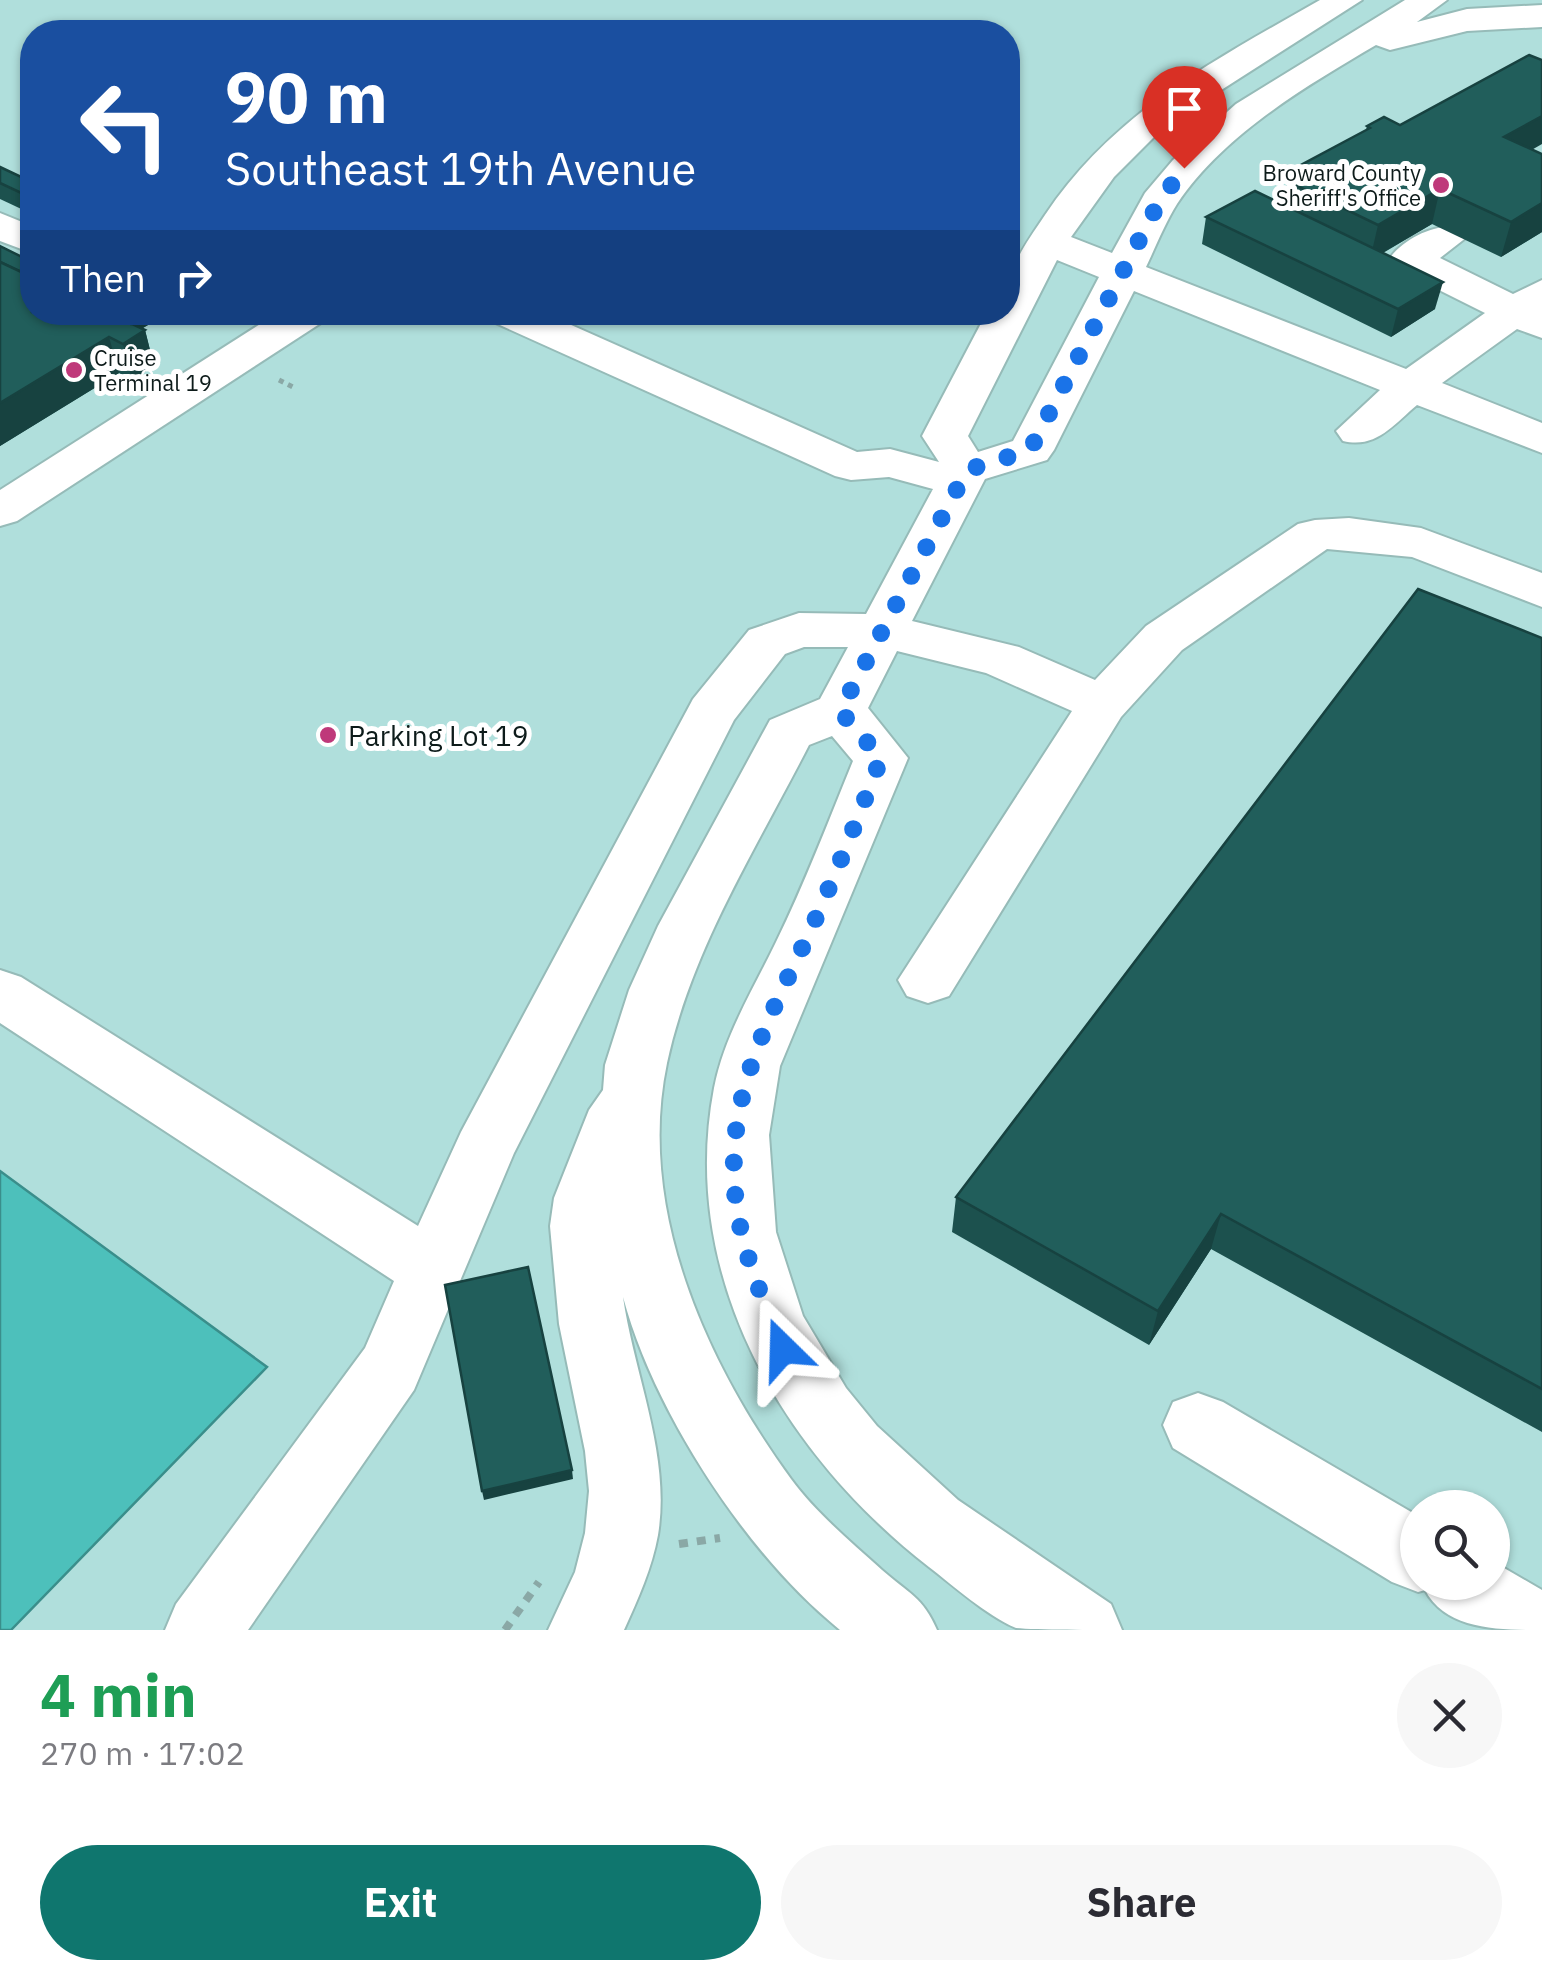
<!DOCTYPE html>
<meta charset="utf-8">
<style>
:root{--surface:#fff;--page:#f7f7f7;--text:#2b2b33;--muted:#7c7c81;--accent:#0f766e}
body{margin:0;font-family:"IBM Plex Sans",sans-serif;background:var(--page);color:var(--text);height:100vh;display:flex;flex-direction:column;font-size:38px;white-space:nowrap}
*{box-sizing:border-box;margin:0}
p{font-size:32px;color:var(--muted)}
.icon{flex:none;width:55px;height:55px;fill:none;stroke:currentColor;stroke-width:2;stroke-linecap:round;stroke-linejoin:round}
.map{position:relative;height:1630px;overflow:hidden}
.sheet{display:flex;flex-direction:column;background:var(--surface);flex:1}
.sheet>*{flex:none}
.hud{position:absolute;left:20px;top:20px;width:1000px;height:305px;border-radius:40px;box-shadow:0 2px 8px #0004;background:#1a4fa0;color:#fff;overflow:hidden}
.tools{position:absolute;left:1400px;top:1490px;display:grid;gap:20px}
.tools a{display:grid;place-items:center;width:110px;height:110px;border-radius:50%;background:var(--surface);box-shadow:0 2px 8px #0004;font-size:50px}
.pin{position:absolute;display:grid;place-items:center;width:85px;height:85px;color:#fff;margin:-102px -42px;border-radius:50% 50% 50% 0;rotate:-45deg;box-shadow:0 0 10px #0007}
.pin .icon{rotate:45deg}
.me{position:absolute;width:110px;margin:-55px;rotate:338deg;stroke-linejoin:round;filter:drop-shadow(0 0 8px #0008)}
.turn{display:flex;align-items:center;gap:35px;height:210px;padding:0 40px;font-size:45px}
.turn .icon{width:130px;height:130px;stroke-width:2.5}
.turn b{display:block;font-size:70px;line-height:85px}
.then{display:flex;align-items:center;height:95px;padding:0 40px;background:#0003;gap:20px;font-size:38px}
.round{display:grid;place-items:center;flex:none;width:105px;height:105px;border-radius:52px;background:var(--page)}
.summary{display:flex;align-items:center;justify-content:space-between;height:170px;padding:0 40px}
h1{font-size:60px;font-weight:800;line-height:75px;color:#1e9e55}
.primary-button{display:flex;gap:20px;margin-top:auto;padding:20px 40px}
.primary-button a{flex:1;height:115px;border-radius:60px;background:var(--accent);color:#fff;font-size:40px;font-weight:800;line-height:115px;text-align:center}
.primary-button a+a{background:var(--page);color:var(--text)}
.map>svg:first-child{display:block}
.built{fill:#b0dfdc;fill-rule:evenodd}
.water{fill:#4dc0bb;stroke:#3a8e8b;stroke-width:2.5}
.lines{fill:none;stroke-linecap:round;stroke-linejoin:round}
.minor-casing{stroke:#96bbb8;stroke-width:4}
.path-far1{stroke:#8aa8a6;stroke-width:5;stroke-dasharray:5 5;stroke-linecap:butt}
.path{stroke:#8aa8a6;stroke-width:8;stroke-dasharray:9 9;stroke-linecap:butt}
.minor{fill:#fff;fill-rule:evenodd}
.wall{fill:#1c514e}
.shaded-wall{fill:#174240}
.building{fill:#215e5b;stroke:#174240;stroke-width:2.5}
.route{stroke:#1a73e8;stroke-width:18;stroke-dasharray:0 32.4}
.poi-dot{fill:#bf397a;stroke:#fff;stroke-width:4}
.labels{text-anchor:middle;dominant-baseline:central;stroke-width:10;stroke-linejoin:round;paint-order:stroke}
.far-poi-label{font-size:22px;fill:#0d1b1a;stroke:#fff;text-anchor:end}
.poi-label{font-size:28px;fill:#0d1b1a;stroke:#fff;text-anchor:start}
</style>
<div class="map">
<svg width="1542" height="1630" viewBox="0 0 1542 1630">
<rect width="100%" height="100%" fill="#c4e9e7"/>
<path class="built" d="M0 0H1542V1630H11L267 1367 0 1171ZM32 32H1008V312H32ZM1418 1508H1492V1582H1418Z"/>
<polygon class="water" points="0,1171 267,1367 11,1630 0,1630"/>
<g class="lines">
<defs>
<g id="minor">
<path d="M1320 0H1362L1165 126 1114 177 1071 237 1112 253 1145 193 1173 160 1236 104 1405 0H1447L1417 22 1467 9 1542 5V27L1467 31 1390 50 1376 45C1306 86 1223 135 1177 204 1165 223 1156 246 1146 267L1406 369 1485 313 1395 268 1389 259C1404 238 1437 222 1461 228L1467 237 1440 258 1513 294 1542 280V338L1517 329 1442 383 1542 423V453L1417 405C1393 425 1376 449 1343 441L1336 431 1380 390 1134 291 1054 450 1047 460 985 479 912 621 1019 647 1095 680 1146 626 1298 524 1315 520 1349 518 1421 528 1542 573V607L1412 557 1327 549 1182 650 1121 717 949 996 928 1003 907 996 898 980 1072 711 986 673 897 651 868 708 908 758 780 1066 769 1135 776 1232 803 1316 846 1388 877 1426 958 1500 1111 1604 1122 1630C1097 1630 1036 1630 1016 1628 986 1615 955 1587 929 1567 784 1454 678 1278 714 1088 724 1036 753 990 776 942 805 883 828 822 853 761L832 736 809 745C757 847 691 950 667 1063 636 1209 707 1364 791 1479 815 1512 852 1543 882 1570 908 1593 923 1597 937 1630H840C747 1555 654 1412 623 1297 634 1375 671 1455 658 1535 652 1568 638 1599 624 1630H548L575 1572 585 1533 589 1491 585 1451 559 1324 550 1226 554 1198 589 1110 603 1090 605 1065 629 990 658 926 770 720 820 699 848 647H804L785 654 734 720 514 1153 414 1390 248 1630H165L176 1604 365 1348 394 1281 0 1023V970L21 977 418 1226 461 1132 693 699 749 630 799 613 866 614 933 489 889 477 851 480 835 476 491 321 485 312H542L857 452 890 449 939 462 922 436 987 312H1008C1008 266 1019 254 1045 215 1114 112 1215 60 1320 0ZM1057 260 1099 277 1013 441 978 452 968 436Z"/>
<polygon points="0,213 32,226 32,253 0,241"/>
<polygon points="279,312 330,312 324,321 17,521 0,526 0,490"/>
<path d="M1198 1393 1223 1402 1418 1516V1582H1492V1561L1542 1590V1630C1498 1630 1446 1630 1425 1590L1418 1592 1392 1582 1173 1448 1163 1425 1173 1402Z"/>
</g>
</defs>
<use href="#minor" class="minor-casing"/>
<polyline class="path-far1" points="279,380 295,388"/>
<g class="path">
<polyline points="679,1544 720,1538"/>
<polyline points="505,1630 539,1582"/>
</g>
<use href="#minor" class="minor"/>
</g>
<g class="wall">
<polygon points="1367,126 1532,150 1542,154 1542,232 1501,257 1432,224 1383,253 1435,309 1391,337 1202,244 1206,217 1288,207 1293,184 1296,182 1299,166 1366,130"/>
<polygon points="0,167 32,182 32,214 0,199"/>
<polygon points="0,246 148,325 141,329 145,330 154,366 132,380 119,373 0,446"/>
<polygon points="1542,638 1542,1432 1211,1249 1149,1345 952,1232 956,1197"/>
</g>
<g class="shaded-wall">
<polygon points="1542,116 1542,144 1495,171 1504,137"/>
<polygon points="1440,189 1432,224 1370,260 1378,225"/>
<polygon points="1542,203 1542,232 1501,257 1511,222"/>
<polygon points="1443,282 1435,309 1391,337 1398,309"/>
<polygon points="145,315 148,325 119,342 110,338"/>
<polygon points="145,330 154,366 132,380 123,344"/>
<polygon points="109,337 119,373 0,446 0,403"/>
<polygon points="1221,1214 1211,1249 1149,1345 1158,1311"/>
<polygon points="572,1470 573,1479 484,1500 482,1491"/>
</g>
<g class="building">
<polygon points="1529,55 1542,60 1542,116 1504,137 1542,154 1542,203 1511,222 1440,189 1378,225 1293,184 1313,173 1299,166 1370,128 1367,126 1384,117 1400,125"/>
<polygon points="0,167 32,182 32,198 0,183"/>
<polygon points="1255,191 1443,282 1398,309 1206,217"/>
<polygon points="0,246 32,262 32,277 0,262"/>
<polygon points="0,262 32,277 32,312 107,312 145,330 123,344 109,337 0,403"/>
<polygon points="107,312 140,312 145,315 131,324"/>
<polygon points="1418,589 1542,638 1542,1389 1221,1214 1158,1311 956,1197"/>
<polygon points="528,1267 572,1470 482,1491 445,1285"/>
</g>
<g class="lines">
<path class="route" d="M783 1349C760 1292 735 1237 734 1174 731 1090 770 1015 805 942 833 882 857 820 881 758L840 711 967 470 1030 450 1159 202 1184 168"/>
</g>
<g class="poi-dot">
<circle cx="1441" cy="185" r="10"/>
<circle cx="74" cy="370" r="10"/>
<circle cx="328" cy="735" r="10"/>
</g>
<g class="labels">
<g class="far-poi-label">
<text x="1421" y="172">Broward County<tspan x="1421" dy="25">Sheriff's Office</tspan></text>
<text x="94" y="357" text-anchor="start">Cruise<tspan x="94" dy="25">Terminal 19</tspan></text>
</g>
<g class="poi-label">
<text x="348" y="735">Parking Lot 19</text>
</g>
</g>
</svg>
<div class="tools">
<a><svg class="icon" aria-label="search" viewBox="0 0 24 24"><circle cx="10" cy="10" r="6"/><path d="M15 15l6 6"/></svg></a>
</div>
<div class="pin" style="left:1184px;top:168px;background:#d93025"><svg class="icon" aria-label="arrive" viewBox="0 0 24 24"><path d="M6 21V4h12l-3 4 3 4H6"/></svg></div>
<svg class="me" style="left:783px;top:1349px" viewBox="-20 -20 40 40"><path d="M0-17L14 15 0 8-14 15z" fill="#1a73e8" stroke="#fff" stroke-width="4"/></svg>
<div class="hud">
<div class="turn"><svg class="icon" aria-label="left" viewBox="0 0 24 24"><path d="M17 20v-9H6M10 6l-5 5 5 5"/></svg><div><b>90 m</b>Southeast 19th Avenue</div></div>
<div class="then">Then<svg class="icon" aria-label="right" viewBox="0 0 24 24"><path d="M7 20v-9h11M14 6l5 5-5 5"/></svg></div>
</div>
</div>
<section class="sheet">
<div class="summary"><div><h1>4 min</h1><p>270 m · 17:02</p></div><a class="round"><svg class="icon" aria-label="close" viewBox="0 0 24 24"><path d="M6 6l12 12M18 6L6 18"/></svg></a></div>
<div class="primary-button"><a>Exit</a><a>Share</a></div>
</section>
